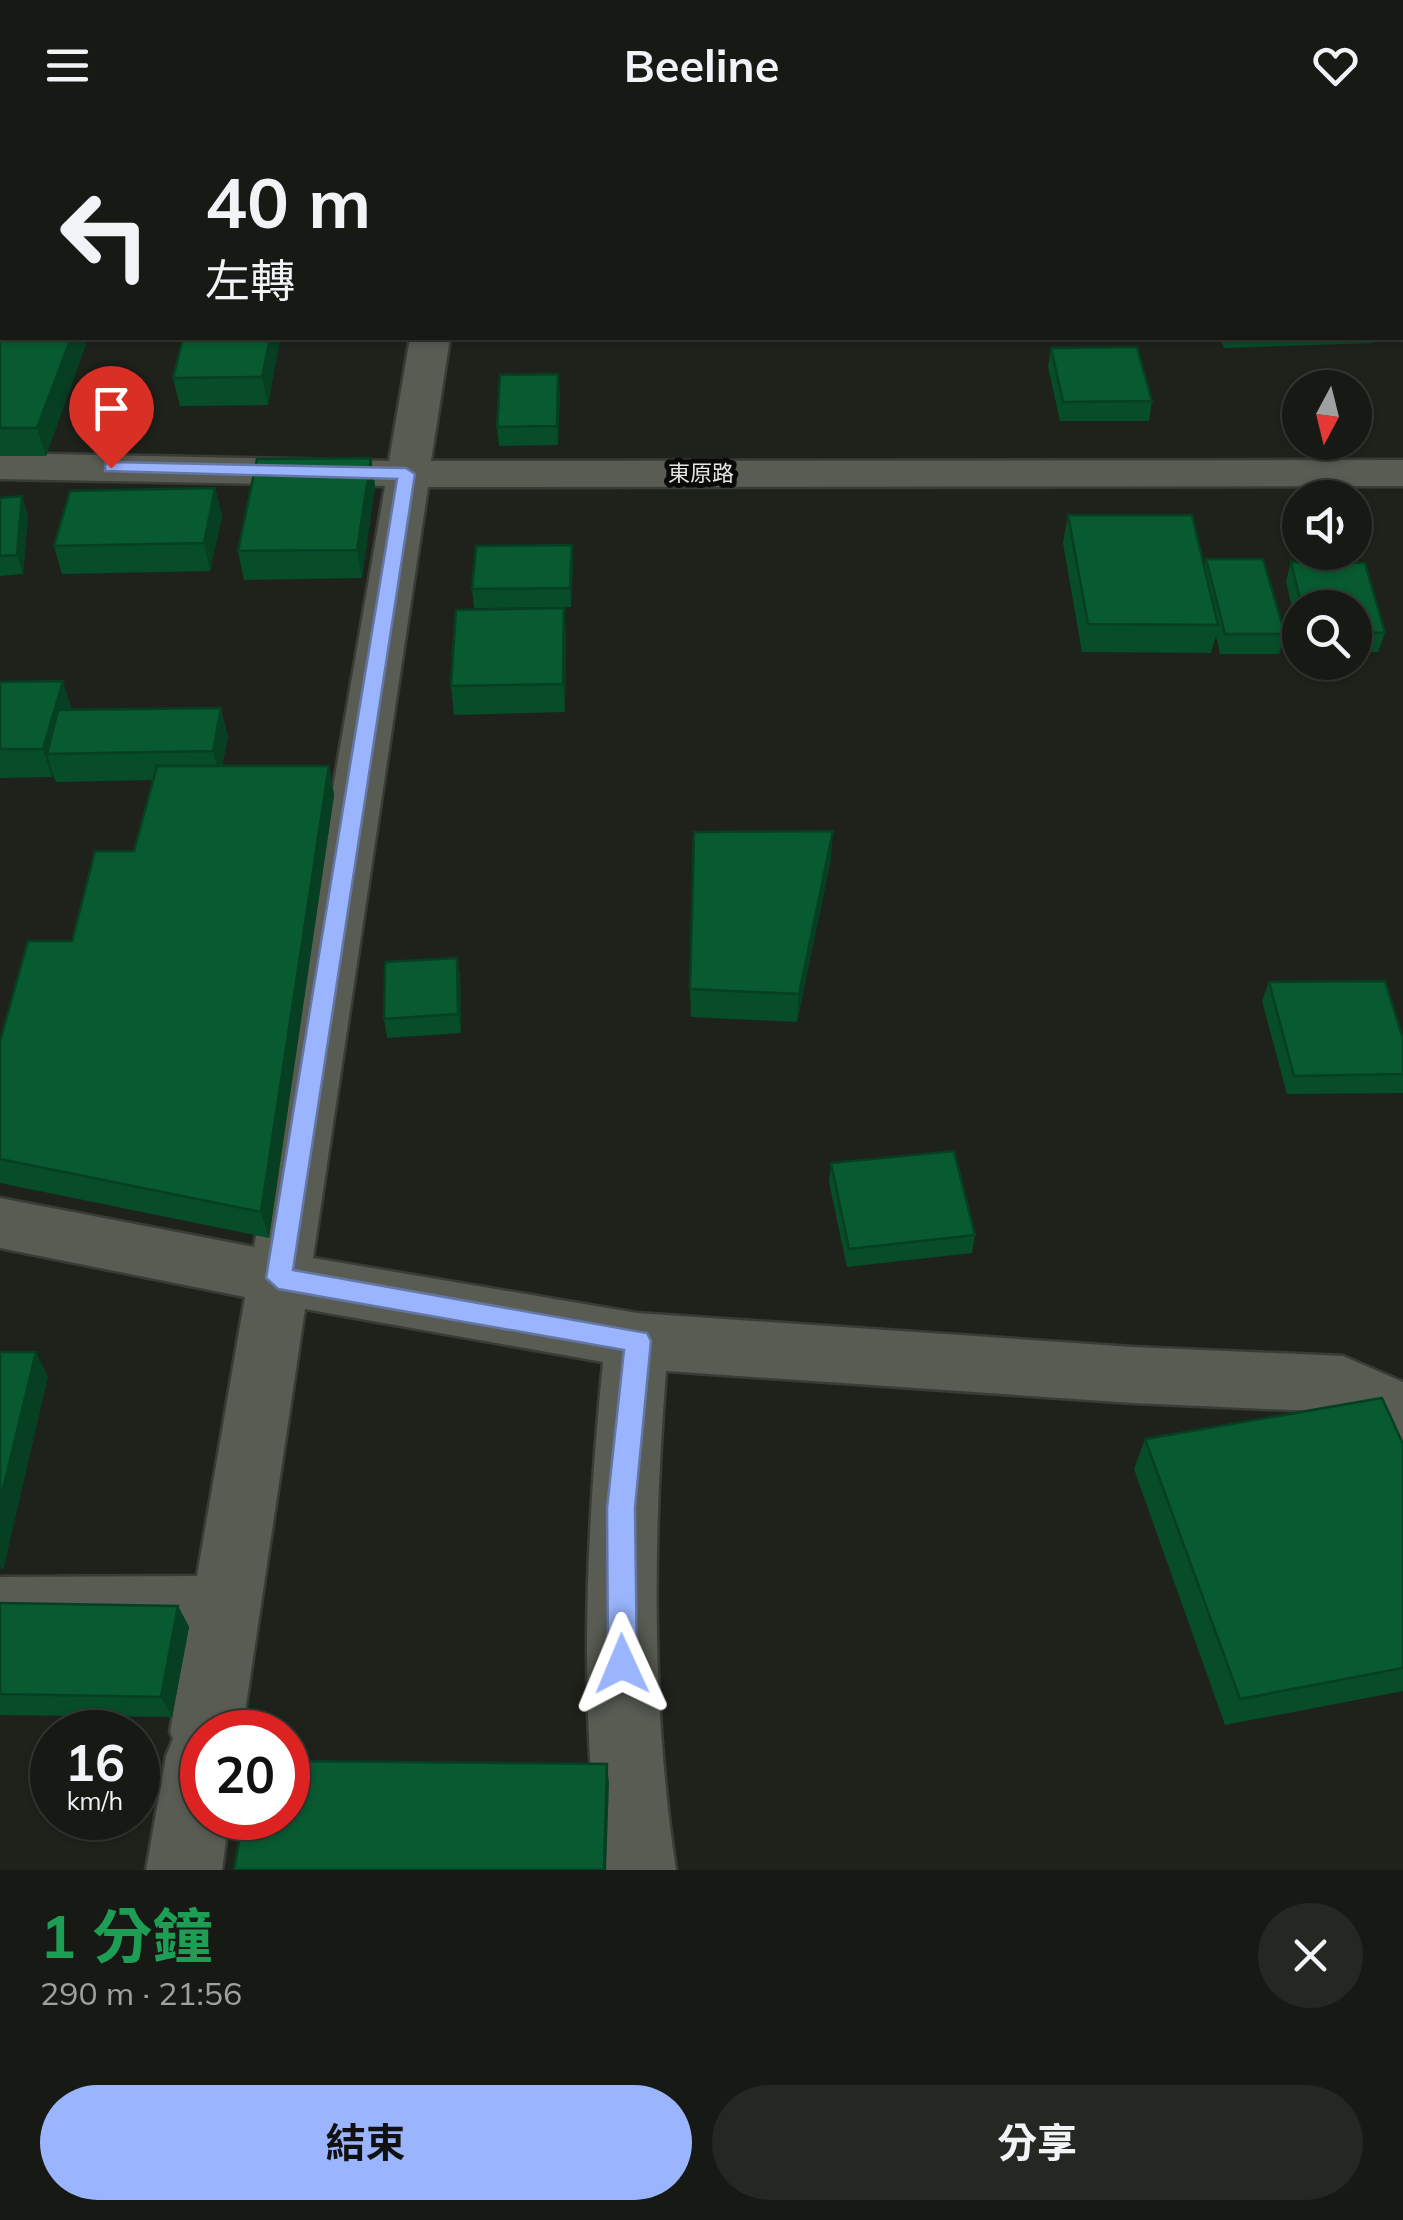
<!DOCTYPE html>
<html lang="zh-TW">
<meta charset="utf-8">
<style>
:root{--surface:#171a14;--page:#242722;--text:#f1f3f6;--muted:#9ea1a0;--line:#363834;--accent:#9ab5fd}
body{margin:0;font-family:Mulish,"Noto Sans TC",sans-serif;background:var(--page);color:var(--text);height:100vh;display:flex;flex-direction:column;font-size:38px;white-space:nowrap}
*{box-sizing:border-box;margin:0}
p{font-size:32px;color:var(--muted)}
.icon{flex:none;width:55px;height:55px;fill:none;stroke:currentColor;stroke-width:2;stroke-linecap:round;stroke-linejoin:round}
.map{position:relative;height:1740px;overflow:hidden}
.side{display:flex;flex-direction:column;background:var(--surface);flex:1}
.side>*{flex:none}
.hud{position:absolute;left:0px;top:0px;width:1405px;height:210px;box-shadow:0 2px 8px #0004,0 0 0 2px var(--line);background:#171a14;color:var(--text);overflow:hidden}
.needle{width:65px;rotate:187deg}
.controls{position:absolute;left:1282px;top:240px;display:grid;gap:20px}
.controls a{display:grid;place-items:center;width:90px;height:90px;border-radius:50%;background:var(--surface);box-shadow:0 2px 8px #0004,0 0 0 2px var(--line);font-size:50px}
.speed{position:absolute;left:30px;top:1580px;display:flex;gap:20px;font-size:50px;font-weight:700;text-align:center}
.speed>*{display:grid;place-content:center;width:130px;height:130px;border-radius:50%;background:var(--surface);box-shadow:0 2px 8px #0004,0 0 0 2px var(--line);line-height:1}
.speed small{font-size:25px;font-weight:400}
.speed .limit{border:15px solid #d22;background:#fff;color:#111}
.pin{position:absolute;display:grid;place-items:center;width:85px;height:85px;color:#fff;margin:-102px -42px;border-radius:50% 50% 50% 0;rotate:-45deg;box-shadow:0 0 10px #0007}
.pin .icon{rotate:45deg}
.me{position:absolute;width:110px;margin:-55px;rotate:359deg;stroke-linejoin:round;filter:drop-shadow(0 0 8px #0008)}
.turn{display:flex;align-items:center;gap:35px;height:210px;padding:0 40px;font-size:45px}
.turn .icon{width:130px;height:130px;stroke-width:2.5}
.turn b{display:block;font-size:70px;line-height:85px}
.round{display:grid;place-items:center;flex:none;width:105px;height:105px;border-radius:52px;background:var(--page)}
.summary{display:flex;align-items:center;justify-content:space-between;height:170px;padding:0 40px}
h1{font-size:60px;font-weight:700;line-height:75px;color:#1e9e55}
.button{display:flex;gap:20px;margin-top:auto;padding:20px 40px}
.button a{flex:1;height:115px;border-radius:60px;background:var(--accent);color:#111;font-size:40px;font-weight:700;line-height:115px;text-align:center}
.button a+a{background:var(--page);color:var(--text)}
header{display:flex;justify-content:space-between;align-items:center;height:130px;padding:0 40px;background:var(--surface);font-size:45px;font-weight:700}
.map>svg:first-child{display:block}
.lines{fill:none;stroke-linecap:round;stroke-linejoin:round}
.minor-casing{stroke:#393c36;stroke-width:5}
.minor{fill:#585c53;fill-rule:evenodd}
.wall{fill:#074d29}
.shaded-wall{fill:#063f22}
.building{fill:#085a30;stroke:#063f22;stroke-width:2.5}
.route{fill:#9ab5fd;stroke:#6476a4;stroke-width:2.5}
.labels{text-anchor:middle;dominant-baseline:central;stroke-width:10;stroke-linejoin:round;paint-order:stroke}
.far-street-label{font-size:22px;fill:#e4e6e1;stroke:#0a0b08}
</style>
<header><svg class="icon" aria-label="menu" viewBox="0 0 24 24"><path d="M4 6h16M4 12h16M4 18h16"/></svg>Beeline<svg class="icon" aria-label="heart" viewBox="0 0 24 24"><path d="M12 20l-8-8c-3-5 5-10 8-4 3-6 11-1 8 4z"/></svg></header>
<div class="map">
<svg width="1403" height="1740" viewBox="0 0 1403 1740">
<rect width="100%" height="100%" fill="#1f221b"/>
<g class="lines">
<defs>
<path id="minor" d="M410 208H450L431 331 1403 330V356L428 357 313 1128 637 1183 1133 1217 1343 1226 1403 1252V1313L1336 1282 1133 1273 666 1241C653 1408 651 1573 676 1740H600C579 1570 586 1403 603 1232L305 1179 242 1602H202V1688H229L222 1740H146L166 1626 173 1609 170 1602 185 1512 0 1513V1447L197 1446 245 1167 0 1118V1068L254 1117 385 356 0 349V323L389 331Z"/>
</defs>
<use href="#minor" class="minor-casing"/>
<use href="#minor" class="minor"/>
</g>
<g class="wall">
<rect x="647" y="0" width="309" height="2"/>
<polygon points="0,149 2,208 88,208 46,326 0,326"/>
<polygon points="280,208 268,275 180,276 173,248"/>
<polygon points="1220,208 1374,208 1372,213 1224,218"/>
<polygon points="1051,218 1152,271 1149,291 1060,291 1048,237"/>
<polygon points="560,263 558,315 499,316 497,297"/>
<polygon points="371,328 375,356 362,448 244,450 238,421"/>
<polygon points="215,358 222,386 210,441 62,444 54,416"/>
<polygon points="22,366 28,386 23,444 0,446 0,368"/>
<polygon points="1068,385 1204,436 1206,429 1285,504 1279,524 1220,524 1216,506 1211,523 1082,522 1063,413"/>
<polygon points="572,415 573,434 571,477 474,478 472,459"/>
<polygon points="1291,432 1365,433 1385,503 1378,522 1355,522 1355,478 1300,478 1300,512 1286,451"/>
<polygon points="564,478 566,507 565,582 454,585 451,556"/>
<polygon points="0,552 72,580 228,606 222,636 329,636 334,665 269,1108 0,1053 0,911 134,721 153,650 56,652 53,644 52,647 0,648"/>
<polygon points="831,729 797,892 691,887 690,859"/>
<polygon points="457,828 460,847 461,903 387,908 384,889"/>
<polygon points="1269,852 1403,909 1403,963 1287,964 1262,871"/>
<polygon points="831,1033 975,1105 972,1123 847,1137 829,1052"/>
<polygon points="1145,1309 1403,1314 1403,1561 1225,1595 1134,1339"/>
<polygon points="0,1473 178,1476 189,1497 172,1587 0,1585"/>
</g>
<g class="shaded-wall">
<polygon points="71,208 88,208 46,326 37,298"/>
<polygon points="270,208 280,208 268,275 262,247"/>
<polygon points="558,244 560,263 558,315 557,296"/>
<polygon points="371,328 375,356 362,448 357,420"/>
<polygon points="215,358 222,386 210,441 204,413"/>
<polygon points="22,366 28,386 23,444 17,425"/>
<polygon points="572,415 573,434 571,477 570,458"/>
<polygon points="564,478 566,507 565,582 563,554"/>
<polygon points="63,551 72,580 47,624 53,644 52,647 43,619"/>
<polygon points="221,578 228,606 220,649 213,621"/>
<polygon points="329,636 334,665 269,1108 261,1082"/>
<polygon points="833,701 831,729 797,892 799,864"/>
<polygon points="457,828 460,847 461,903 458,884"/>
<polygon points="36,1222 48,1247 3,1441 0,1436 0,1371"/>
<polygon points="178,1476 189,1497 172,1587 161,1567"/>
<polygon points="607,1634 609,1653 606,1740 604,1740"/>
</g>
<g class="building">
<rect x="265" y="0" width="55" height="2"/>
<polygon points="1139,0 1241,0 1242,2 1021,2 1021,1"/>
<polygon points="2,143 2,208 71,208 37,298 0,298 0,149"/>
<polygon points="183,208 270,208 262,247 173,248"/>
<polygon points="1137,217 1152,271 1063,272 1051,218"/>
<polygon points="558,244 557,296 497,297 500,245"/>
<polygon points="371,328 357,420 238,421 257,329"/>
<polygon points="215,358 204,413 54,416 70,361"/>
<polygon points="22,366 17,425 0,426 0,368"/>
<polygon points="1068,385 1192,385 1218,495 1088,494"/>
<polygon points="572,415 570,458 472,459 476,416"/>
<polygon points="1206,429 1263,429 1285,504 1225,504"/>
<polygon points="1291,432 1365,433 1385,503 1355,502 1355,478 1302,478"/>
<polygon points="564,478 563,554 451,556 456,480"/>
<polygon points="63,551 43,619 0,619 0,552"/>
<polygon points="221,578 213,621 47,624 58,580"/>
<polygon points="157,636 329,636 261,1082 0,1029 0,911 28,811 72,811 95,721 134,721"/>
<polygon points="833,701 799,864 690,859 694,702"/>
<polygon points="457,828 458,884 384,889 385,832"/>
<polygon points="1385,851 1403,909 1403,944 1294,946 1269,852"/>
<polygon points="954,1021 975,1105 849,1119 831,1033"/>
<polygon points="0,1222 36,1222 0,1371"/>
<polygon points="1382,1268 1403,1314 1403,1538 1240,1569 1145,1309"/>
<polygon points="0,1473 178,1476 161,1567 0,1564"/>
<polygon points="288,1631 607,1634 604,1740 234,1740 243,1688 288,1688"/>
</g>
<polygon class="route" points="111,332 406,338 415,344 293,1140 647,1203 651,1211 635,1378 637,1534 633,1545 622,1549 612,1545 608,1534 607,1378 624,1220 278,1159 266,1148 397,349 105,341 105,334"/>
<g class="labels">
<g class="far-street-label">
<text x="701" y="343">東原路</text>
</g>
</g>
</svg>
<div class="controls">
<a><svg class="needle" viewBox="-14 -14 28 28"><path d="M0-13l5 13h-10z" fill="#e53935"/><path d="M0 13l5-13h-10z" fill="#9ea1a0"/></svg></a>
<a><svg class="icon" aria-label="sound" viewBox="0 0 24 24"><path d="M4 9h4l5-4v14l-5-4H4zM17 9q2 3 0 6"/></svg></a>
<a><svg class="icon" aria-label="search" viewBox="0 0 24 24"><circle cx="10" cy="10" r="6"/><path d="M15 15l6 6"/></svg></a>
</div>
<div class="speed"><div>16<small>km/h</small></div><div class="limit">20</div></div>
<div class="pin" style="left:111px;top:338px;background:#d93025"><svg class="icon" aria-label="arrive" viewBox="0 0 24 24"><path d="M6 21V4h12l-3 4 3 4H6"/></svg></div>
<svg class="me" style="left:622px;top:1534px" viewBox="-20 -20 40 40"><path d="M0-17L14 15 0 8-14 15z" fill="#9ab5fd" stroke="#fff" stroke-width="4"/></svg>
<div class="hud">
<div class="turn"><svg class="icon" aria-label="left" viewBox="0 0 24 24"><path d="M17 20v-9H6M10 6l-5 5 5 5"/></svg><div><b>40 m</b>左轉</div></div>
</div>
</div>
<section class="side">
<div class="summary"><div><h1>1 分鐘</h1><p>290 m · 21:56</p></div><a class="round"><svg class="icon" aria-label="close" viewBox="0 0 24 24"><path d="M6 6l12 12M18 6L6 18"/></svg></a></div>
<div class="button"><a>結束</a><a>分享</a></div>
</section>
